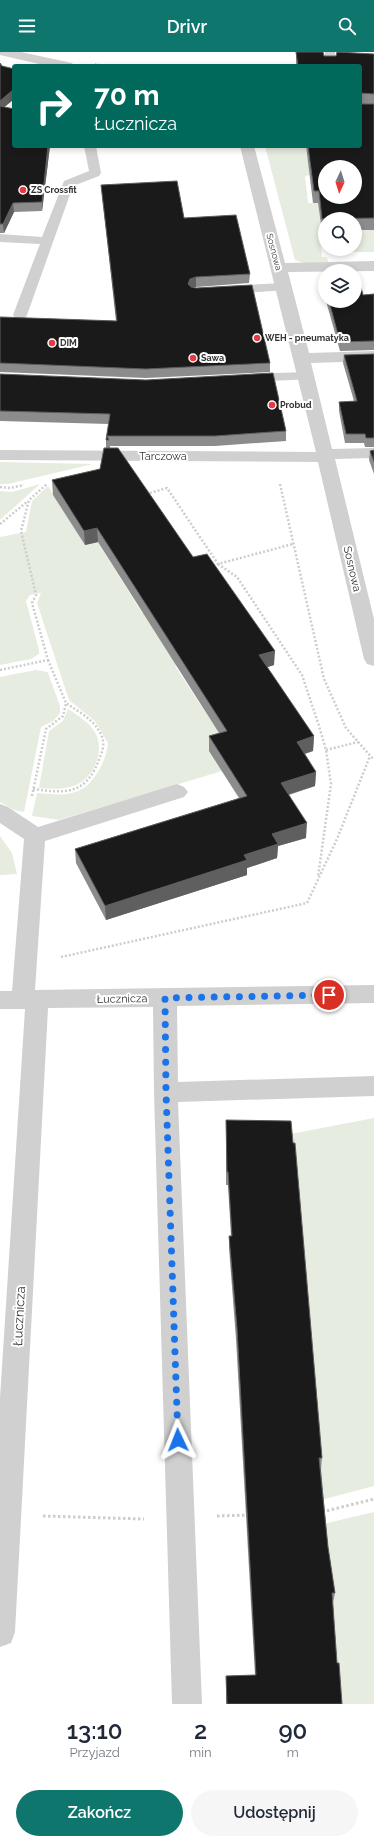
<!DOCTYPE html>
<html lang="pl">
<meta charset="utf-8">
<style>
:root{--surface:#fff;--page:#f6f6f7;--text:#1f2937;--muted:#747a83;--accent:#0f766e}
body{margin:0;font-family:Raleway,sans-serif;background:var(--page);color:var(--text);height:100vh;display:flex;flex-direction:column;font-size:15px;white-space:nowrap}
*{box-sizing:border-box;margin:0}
p{font-size:13px;color:var(--muted)}
.icon{flex:none;width:22px;height:22px;fill:none;stroke:currentColor;stroke-width:2;stroke-linecap:round;stroke-linejoin:round}
.map{position:relative;height:1652px;overflow:hidden}
.side{display:flex;flex-direction:column;background:var(--surface);flex:1}
.side>*{flex:none}
.hud{position:absolute;left:12px;top:12px;width:350px;height:84px;border-radius:4px;box-shadow:0 2px 6px #0003;background:#00695c;color:#fff;overflow:hidden}
.needle{width:26px;rotate:184deg}
.buttons{position:absolute;left:318px;top:108px;display:grid;gap:8px}
.buttons a{display:grid;place-items:center;width:44px;height:44px;border-radius:50%;background:var(--surface);box-shadow:0 2px 6px #0003;font-size:20px}
.pin{position:absolute;display:grid;place-items:center;width:34px;height:34px;color:#fff;margin:-17px;border:2px solid #fff;border-radius:50%;box-shadow:0 1px 4px #0007}
.me{position:absolute;width:44px;margin:-22px;rotate:358deg;stroke-linejoin:round;filter:drop-shadow(0 0 3px #0008)}
.turn{display:flex;align-items:center;gap:14px;height:84px;padding:0 16px;font-size:18px}
.turn .icon{width:52px;height:52px;stroke-width:2.5}
.turn b{display:block;font-size:28px;line-height:34px}
.eta{display:flex;justify-content:space-evenly;align-items:center;height:68px;text-align:center}
.eta b{font-size:24px;font-weight:600;line-height:28px}
.primary-button{display:flex;gap:8px;margin-top:auto;padding:8px 16px}
.primary-button a{flex:1;height:46px;border-radius:24px;background:var(--accent);color:#fff;font-size:16px;font-weight:600;line-height:46px;text-align:center}
.primary-button a+a{background:var(--page);color:var(--text)}
header{display:flex;justify-content:space-between;align-items:center;height:52px;padding:0 16px;background:var(--accent);color:#fff;font-size:18px;font-weight:600}
.map>svg:first-child{display:block}
.green{fill:#e6ecdf}
.lines{fill:none;stroke-linecap:round;stroke-linejoin:round}
.path-far2{stroke:#cdcdcd;stroke-width:2;stroke-dasharray:1.5 1.5;stroke-linecap:butt}
.path-far1{stroke:#cdcdcd;stroke-width:2.5;stroke-dasharray:2 2;stroke-linecap:butt}
.path{stroke:#cdcdcd;stroke-width:3;stroke-dasharray:2.5 2.5;stroke-linecap:butt}
.lane{fill:#d0d0d0;fill-rule:evenodd}
.street{fill:#d0d0d0;fill-rule:evenodd}
.wall{fill:#8c8c8c}
.shaded-wall{fill:#5f5f5f}
.building{fill:#1a1a1a;stroke:#5f5f5f;fill-rule:evenodd}
.route{stroke:#1a73e8;stroke-width:7;stroke-dasharray:0 12.6}
.poi-dot{fill:#e63946;stroke:#fff;stroke-width:1.5}
.labels{text-anchor:middle;dominant-baseline:central;stroke-width:4;stroke-linejoin:round;paint-order:stroke}
.far-poi-label{font-size:9px;font-weight:bold;fill:#333;stroke:#fff;text-anchor:start}
.far-street-label{font-size:9px;fill:#333;stroke:#fff}
.street-label{font-size:11px;fill:#333;stroke:#fff}
.near-street-label{font-size:13px;fill:#333;stroke:#fff}
</style>
<header><svg class="icon" aria-label="menu" viewBox="0 0 24 24"><path d="M4 6h16M4 12h16M4 18h16"/></svg>Drivr<svg class="icon" aria-label="search" viewBox="0 0 24 24"><circle cx="10" cy="10" r="6"/><path d="M15 15l6 6"/></svg></header>
<div class="map">
<svg width="374" height="1652" viewBox="0 0 374 1652">
<rect width="100%" height="100%" fill="#fff"/>
<g class="green">
<polygon points="265,94 306,94 310,123 305,124 308,151 318,151 325,179 325,193 321,193 322,205 327,205 328,210 304,211 295,208"/>
<polygon points="355,178 374,178 374,200 352,200 351,197 355,197"/>
<polygon points="0,410 93,412 8,432 0,432"/>
<polygon points="40,432 0,468 0,439 12,440"/>
<path d="M48 434 85 493 105 488 101 495 142 561 157 556 197 607 175 614 227 693 222 719 59 768 32 764 37 741C65 744 84 745 99 718 104 709 107 701 108 691L95 669 69 648 37 551 41 541 30 543 26 549 39 598V602L31 607 0 613V485L26 480 32 449Z"/>
<polygon points="36,618 47,620 48,621 60,654 60,661 53,669 41,675 24,760 14,758 0,750 0,625"/>
<path d="M68 657C77 663 89 670 94 679 106 696 95 725 76 733 64 738 51 737 39 736L49 679 63 669Z"/>
<polygon points="0,784 12,801 17,822 0,823"/>
<polygon points="374,1066 374,1434 321,1448 291,1082"/>
<polygon points="374,1460 374,1652 340,1652 323,1472"/>
</g>
<g class="lines">
<polyline class="path-far2" points="95,12 103,14"/>
<g class="path-far1">
<polyline points="280,432 324,627 346,676 374,708"/>
<polyline points="0,435 10,436 24,433"/>
<polyline points="146,442 167,436 218,512 293,492"/>
<polyline points="0,472 28,449"/>
<polyline points="218,512 237,525 302,623 319,674 326,698 331,732 318,825"/>
<polyline points="0,618 48,608 32,551 36,543 21,479 29,448 47,432"/>
<polyline points="326,698 358,690"/>
<path d="M33 737C68 742 87 742 100 705 104 696 105 687 99 679 92 666 77 659 66 651"/>
<polyline points="32,744 46,677 63,664 66,651 48,608"/>
<polyline points="61,905 307,851 337,787 370,704"/>
</g>
<g class="path">
<polyline points="322,1460 374,1447"/>
<polyline points="43,1464 144,1467"/>
<polyline points="217,1464 250,1463"/>
</g>
<g class="lane">
<polygon points="325,0 335,0 335,14 323,14"/>
<polygon points="84,94 96,94 101,121 99,124 73,134 27,263 25,266 15,266 13,263 40,192 0,190 0,182 42,185 64,129 89,119"/>
<polygon points="283,231 288,232 289,235 288,238 229,242 224,241 222,238 224,235 229,234"/>
<polygon points="307,320 312,321 314,324 312,327 249,330 244,329 242,326 244,323 249,322"/>
</g>
<g class="street">
<polygon points="0,0 21,0 72,11 74,14 48,14 0,3"/>
<polygon points="240,94 254,94 285,211 374,209 374,219 288,220 309,301 374,299 374,309 311,311 332,397 374,396 374,406 335,407 374,567 374,614 367,612 364,607 318,410 0,408 0,398 316,400"/>
<polygon points="177,732 184,735 188,740 184,745 45,789 35,938 374,933 374,951 177,954 178,1030 374,1024 374,1044 178,1050 202,1652 172,1652 154,1040 153,955 48,956 15,1580 11,1591 0,1595 0,1346 25,957 0,957 0,939 12,939 24,787 0,771 0,752 8,755 38,775"/>
</g>
</g>
<g class="wall">
<polygon points="296,0 324,4 336,4 374,2 374,178 355,178 355,167 325,167 325,179 322,179 318,151 313,151 306,94 360,94 360,14 296,14"/>
<polygon points="0,11 2,14 14,17 14,47 4,55 14,94 50,94 42,159 14,160 4,181 0,181"/>
<polygon points="101,133 184,166 250,222 249,231 196,235 192,235 270,311 270,320 146,326 0,320 0,265 116,269 102,142"/>
<polygon points="324,233 325,233 325,247 324,242"/>
<polygon points="374,242 374,298 340,299 326,249 355,249 363,243"/>
<polygon points="374,302 374,395 365,395 364,391 345,391 339,359 339,350 354,349 343,311 344,303"/>
<polygon points="0,322 286,379 286,389 215,394 110,394 110,396 193,505 274,613 267,615 314,684 313,699 305,702 316,720 315,734 289,743 306,786 278,794 277,806 247,816 247,823 106,868 76,811 75,797 239,746 209,699 209,684 219,681 98,490 85,493 53,443 52,428 100,417 106,396 106,388 109,372 0,369"/>
<polygon points="374,398 374,422 369,408 370,399"/>
<polygon points="226,1068 322,1406 321,1417 328,1495 335,1541 333,1551 337,1611 342,1652 226,1652 226,1624 255,1623 236,1287 229,1196 229,1184 231,1184 228,1133 226,1133"/>
</g>
<g class="shaded-wall">
<polygon points="14,37 14,47 0,59 0,49"/>
<polygon points="48,94 50,94 42,159 42,150"/>
<polygon points="13,151 14,160 4,181 3,172"/>
<polygon points="196,225 196,235 190,236 188,232 190,227"/>
<polygon points="97,476 98,490 85,493 84,479"/>
<polygon points="275,599 274,613 259,618 259,603"/>
<polygon points="314,684 313,699 296,704 297,690"/>
<polygon points="316,720 315,734 280,745 281,731"/>
<polygon points="307,771 306,786 278,794 277,806 247,816 247,823 106,868 105,854 244,803 272,782"/>
</g>
<g class="building">
<polygon points="296,0 323,0 324,4 336,4 337,0 374,2 374,42 360,41 360,14 298,14"/>
<polygon points="0,11 2,14 14,17 14,37 0,49"/>
<path d="M360 52H374V166L322 167 319 139H314L308 94H360ZM325 115H355V145H325Z"/>
<polygon points="0,54 14,57 14,94 48,94 42,150 13,151 3,172 0,172"/>
<polygon points="177,129 184,166 236,163 250,222 196,225 190,227 188,232 191,235 196,236 252,233 270,311 146,317 0,311 0,265 117,269 101,133"/>
<polygon points="360,231 363,243 374,242 374,289 340,290 329,249 355,249 355,232"/>
<polygon points="374,302 374,386 366,386 365,382 346,382 339,350 357,349 344,303"/>
<polygon points="273,321 286,379 215,384 107,384 109,388 106,388 110,362 0,359 0,322 146,328"/>
<polygon points="104,396 118,396 193,505 207,502 275,599 259,603 314,684 297,690 316,720 281,731 307,771 272,782 278,792 244,803 247,808 105,854 75,797 247,744 209,684 227,679 97,476 84,479 52,428 100,417"/>
<polygon points="374,398 374,410 370,399"/>
<polygon points="226,1068 291,1069 293,1091 295,1091 322,1406 319,1406 328,1495 335,1541 332,1541 337,1611 339,1611 342,1652 227,1652 226,1624 256,1623 237,1276 229,1184 232,1184 228,1120 227,1120"/>
</g>
<g class="lines">
<polyline class="route" points="178,1388 166,1040 165,946 329,943"/>
</g>
<g class="poi-dot">
<circle cx="23" cy="138" r="4"/>
<circle cx="257" cy="286" r="4"/>
<circle cx="52" cy="291" r="4"/>
<circle cx="193" cy="306" r="4"/>
<circle cx="272" cy="353" r="4"/>
</g>
<g class="labels">
<g class="far-poi-label">
<text x="31" y="138">ZS Crossfit</text>
<text x="265" y="286">WEH - pneumatyka</text>
<text x="60" y="291">DIM</text>
<text x="201" y="306">Sawa</text>
<text x="280" y="353">Probud</text>
</g>
<g class="far-street-label">
<text transform="translate(274 200) rotate(75)">Sosnowa</text>
</g>
<g class="street-label">
<text x="163" y="404">Tarczowa</text>
<text transform="translate(352 517) rotate(77)">Sosnowa</text>
<text transform="translate(122 947) rotate(-1)">Łucznicza</text>
</g>
<g class="near-street-label">
<text transform="translate(19 1264) rotate(-87)">Łucznicza</text>
</g>
</g>
</svg>
<div class="buttons">
<a><svg class="needle" viewBox="-14 -14 28 28"><path d="M0-13l5 13h-10z" fill="#e53935"/><path d="M0 13l5-13h-10z" fill="#747a83"/></svg></a>
<a><svg class="icon" aria-label="search" viewBox="0 0 24 24"><circle cx="10" cy="10" r="6"/><path d="M15 15l6 6"/></svg></a>
<a><svg class="icon" aria-label="layers" viewBox="0 0 24 24"><path d="M12 4l9 5-9 5-9-5zM3 14l9 5 9-5"/></svg></a>
</div>
<div class="pin" style="left:329px;top:943px;background:#d93025"><svg class="icon" aria-label="arrive" viewBox="0 0 24 24"><path d="M6 21V4h12l-3 4 3 4H6"/></svg></div>
<svg class="me" style="left:178px;top:1388px" viewBox="-20 -20 40 40"><path d="M0-17L14 15 0 8-14 15z" fill="#1a73e8" stroke="#fff" stroke-width="4"/></svg>
<div class="hud">
<div class="turn"><svg class="icon" aria-label="right" viewBox="0 0 24 24"><path d="M7 20v-9h11M14 6l5 5-5 5"/></svg><div><b>70 m</b>Łucznicza</div></div>
</div>
</div>
<section class="side">
<div class="eta">
<div><b>13:10</b><p>Przyjazd</p></div>
<div><b>2</b><p>min</p></div>
<div><b>90</b><p>m</p></div>
</div>
<div class="primary-button"><a>Zakończ</a><a>Udostępnij</a></div>
</section>
